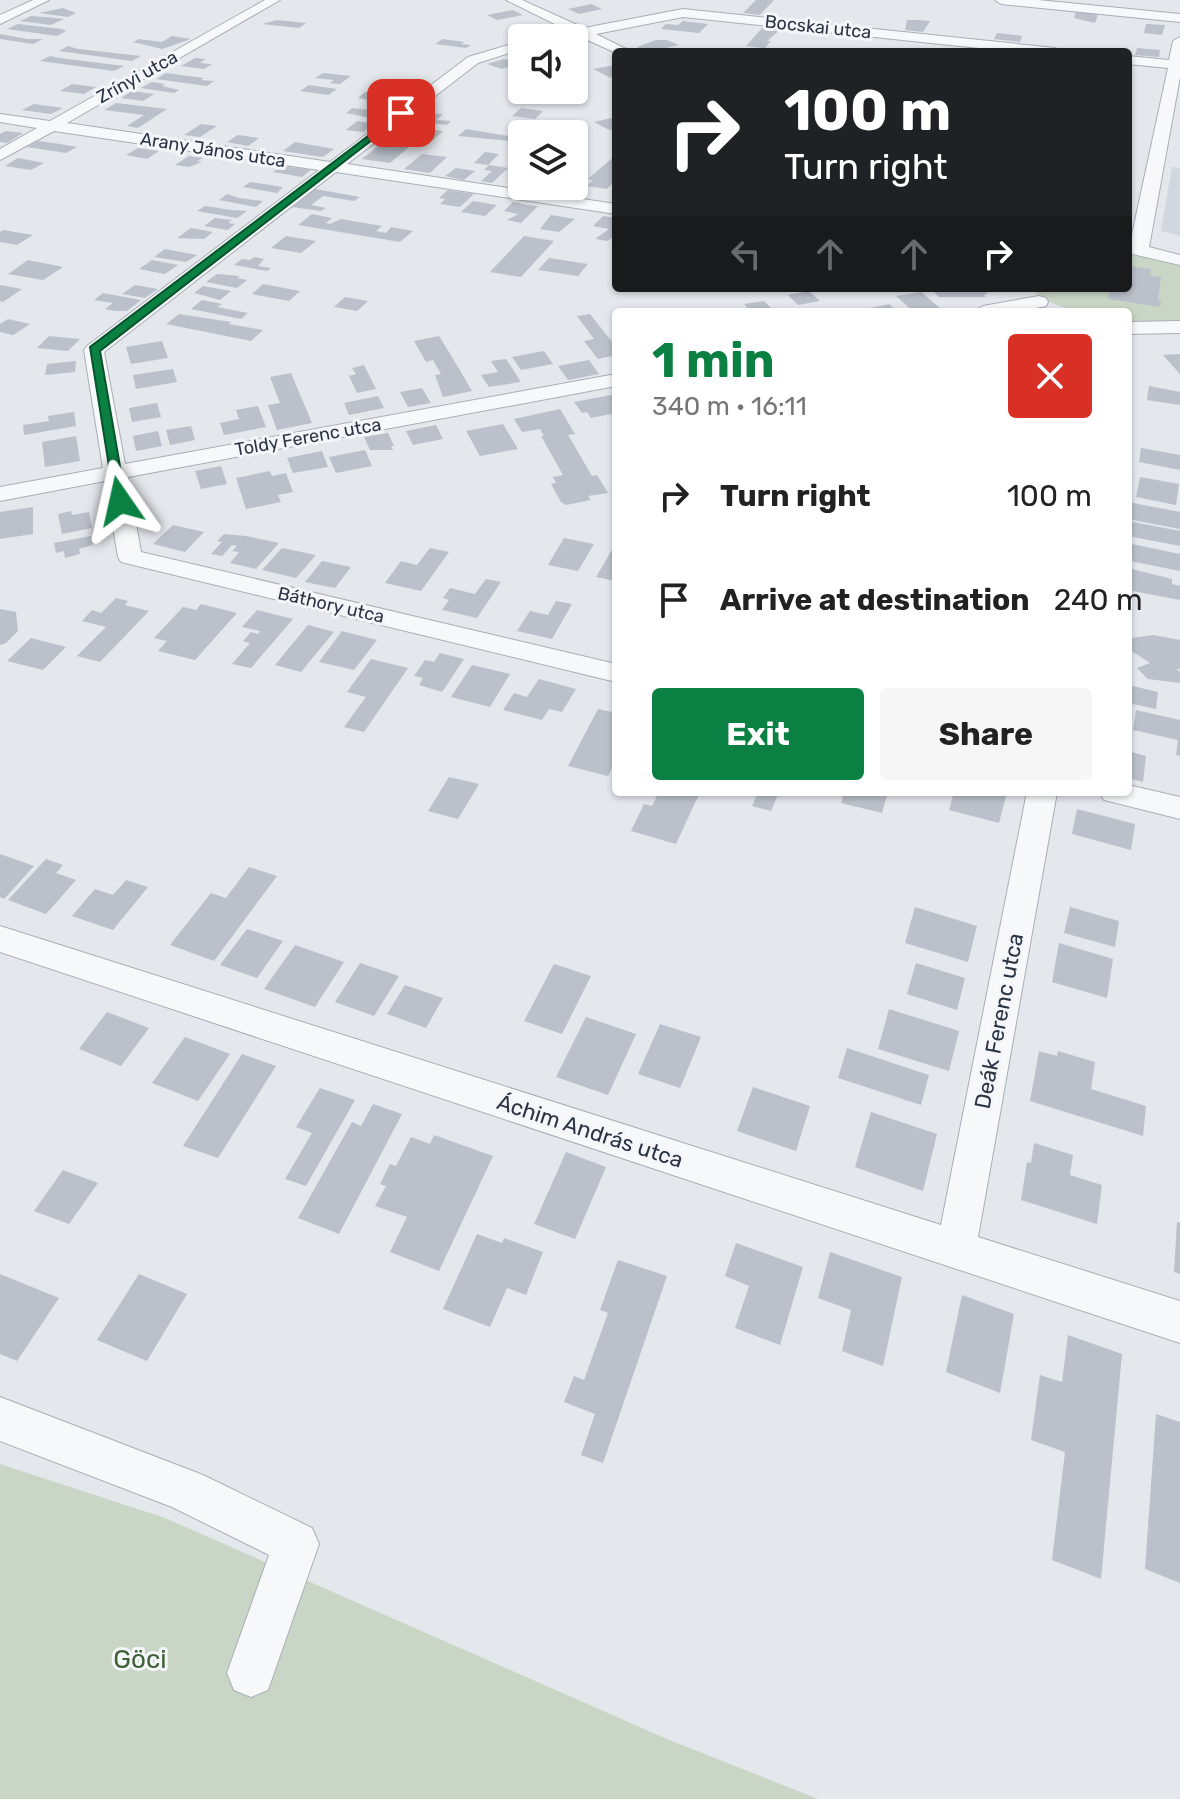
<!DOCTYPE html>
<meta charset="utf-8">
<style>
:root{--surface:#fff;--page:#f6f6f6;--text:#222;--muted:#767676;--accent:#0b8043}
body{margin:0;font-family:Rubik,sans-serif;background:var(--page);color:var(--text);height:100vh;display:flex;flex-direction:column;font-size:30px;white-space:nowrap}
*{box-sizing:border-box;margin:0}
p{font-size:26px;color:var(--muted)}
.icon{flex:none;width:44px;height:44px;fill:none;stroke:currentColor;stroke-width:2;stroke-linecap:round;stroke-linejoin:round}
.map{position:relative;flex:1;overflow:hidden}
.details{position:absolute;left:612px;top:308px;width:520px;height:488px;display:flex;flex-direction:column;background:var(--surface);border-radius:8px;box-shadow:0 2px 6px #0004}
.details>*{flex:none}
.guide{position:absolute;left:612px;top:48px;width:520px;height:244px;border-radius:8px;box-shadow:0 2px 6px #0004;background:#202124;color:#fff;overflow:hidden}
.fabs{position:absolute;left:508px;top:24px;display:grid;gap:16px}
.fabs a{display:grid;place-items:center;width:80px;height:80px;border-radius:8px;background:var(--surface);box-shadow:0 2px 6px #0004;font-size:40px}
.pin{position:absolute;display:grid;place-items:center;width:68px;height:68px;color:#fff;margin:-34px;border-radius:16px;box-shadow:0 4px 12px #0006}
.me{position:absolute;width:88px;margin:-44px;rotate:349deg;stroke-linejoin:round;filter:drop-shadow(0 0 6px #0008)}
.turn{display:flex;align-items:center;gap:28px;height:168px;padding:0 40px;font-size:36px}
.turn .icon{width:104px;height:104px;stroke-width:2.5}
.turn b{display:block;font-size:56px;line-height:68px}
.lanes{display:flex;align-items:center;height:76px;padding:0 40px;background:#0003;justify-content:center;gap:40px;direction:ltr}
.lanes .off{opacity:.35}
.round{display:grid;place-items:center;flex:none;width:84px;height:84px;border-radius:8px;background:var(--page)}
.headline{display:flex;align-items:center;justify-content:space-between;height:136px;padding:0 40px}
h1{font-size:48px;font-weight:700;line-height:60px;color:var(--accent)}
.cta{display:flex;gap:16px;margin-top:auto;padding:16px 40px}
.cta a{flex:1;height:92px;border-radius:8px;background:var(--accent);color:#fff;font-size:32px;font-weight:700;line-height:92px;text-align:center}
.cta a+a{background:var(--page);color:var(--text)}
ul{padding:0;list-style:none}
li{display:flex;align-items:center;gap:24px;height:104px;padding:0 40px}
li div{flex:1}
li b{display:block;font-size:30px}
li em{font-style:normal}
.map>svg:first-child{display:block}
.built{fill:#d2d6de}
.green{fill:#c9d6c5}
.building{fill:#bbc0ca}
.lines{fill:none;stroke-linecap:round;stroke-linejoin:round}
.street-casing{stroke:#a9aeb7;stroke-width:2}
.street{fill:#f7f8fa;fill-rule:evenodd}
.route{fill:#0b8043;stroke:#07532c;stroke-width:2}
.labels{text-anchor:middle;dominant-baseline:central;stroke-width:6;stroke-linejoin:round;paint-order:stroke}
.far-street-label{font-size:18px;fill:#2b3445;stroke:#f4f6f9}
.street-label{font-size:22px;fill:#2b3445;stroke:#f4f6f9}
.near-park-label{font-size:26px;fill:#3f6138;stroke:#f4f6f9}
</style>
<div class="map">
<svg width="1180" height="1799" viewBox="0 0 1180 1799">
<rect width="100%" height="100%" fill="#e4e7ec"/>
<polygon class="built" points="1172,167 1180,168 1180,236 1161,231"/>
<g class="green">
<path d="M1128 254 1180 266V321L1154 324 1128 321V312C1093 312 1057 315 1031 288H1128Z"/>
<polygon points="0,1464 165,1518 667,1739 818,1799 0,1799"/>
</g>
<g class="building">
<polygon points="756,0 774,0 760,15 743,13"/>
<polygon points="591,4 602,9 579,14 568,9"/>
<polygon points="63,8 76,13 68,17 39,13"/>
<polygon points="513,10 523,15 497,20 487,15"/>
<polygon points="1076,12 1098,14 1095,23 1074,18"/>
<polygon points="31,16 45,17 64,19 51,25 20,21"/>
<polygon points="277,20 306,23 299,28 262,24"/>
<polygon points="907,20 918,20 930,21 923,32 905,30"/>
<polygon points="683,21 690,22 708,24 699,33 661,29 666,24 678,25"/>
<polygon points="18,24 62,29 66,31 57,36 7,29"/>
<polygon points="1146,24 1165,25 1162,35 1144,33"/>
<polygon points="763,27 781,29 767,41 771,41 765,48 746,46"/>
<polygon points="997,33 1022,36 1020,42 994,39"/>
<polygon points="0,34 27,39 43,39 33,44 0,39"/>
<polygon points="172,36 191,39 162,49 133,42 139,39 162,42"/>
<polygon points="443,39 464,42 461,44 471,45 466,48 435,44"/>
<polygon points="656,40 667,40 679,45 648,52 637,47"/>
<polygon points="68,46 78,49 141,56 132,61 59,51"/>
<polygon points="1137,48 1160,50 1159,57 1135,55"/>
<polygon points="50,56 60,58 124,66 114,71 40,61"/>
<polygon points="195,58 206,59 200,63 212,64 204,69 181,66"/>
<polygon points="504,59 519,63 502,69 487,64"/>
<polygon points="616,65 616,77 611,78 593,69"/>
<polygon points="166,73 204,78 201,80 214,81 207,86 156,79"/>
<polygon points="323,73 351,76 340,84 330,83 334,80 315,78"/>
<polygon points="393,81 423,85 415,92 386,87"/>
<polygon points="152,82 165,84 162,86 179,90 174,93 141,88"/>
<polygon points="72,84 96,87 84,94 60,91"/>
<polygon points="309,85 337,89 328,95 300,91"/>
<polygon points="132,91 154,94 143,101 121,98"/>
<polygon points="365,92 404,97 398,102 386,103 358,98"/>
<polygon points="116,103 167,109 138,128 127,126 144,115 104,110"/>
<polygon points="34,104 63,108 51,114 22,110"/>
<polygon points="352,108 384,112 376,119 346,113"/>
<polygon points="521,108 543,111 535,119 512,116"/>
<polygon points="422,113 443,114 436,120 451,121 447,125 413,121"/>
<polygon points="616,117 616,129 609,130 594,122"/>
<polygon points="357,121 374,124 363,132 346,130"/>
<polygon points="201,124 217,126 200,137 184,135"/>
<polygon points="424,129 443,131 433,140 394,135 401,130 420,132"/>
<polygon points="466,129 514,137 510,141 458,136"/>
<polygon points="6,131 23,133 7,143 0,142 0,134"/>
<polygon points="238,135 259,138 248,146 227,142"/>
<polygon points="38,141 54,143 77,147 66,153 27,147"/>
<polygon points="295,142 334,149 323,157 283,151"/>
<polygon points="382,143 409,147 390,163 362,159"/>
<polygon points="138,148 159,151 147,159 126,155"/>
<polygon points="485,152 499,154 488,165 474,163"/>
<polygon points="422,154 447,157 430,173 404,169"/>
<polygon points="616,155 616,179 607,189 587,186 593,180 588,179"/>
<polygon points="189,156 203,158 197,161 202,162 189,167 175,165"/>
<polygon points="18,158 44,163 31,170 5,166"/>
<polygon points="489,165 508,168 492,183 481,181 492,171 484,170"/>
<polygon points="282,166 311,170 302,177 273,172"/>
<polygon points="456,168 475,171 464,180 445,176"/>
<polygon points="250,182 283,187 277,193 243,187"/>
<polygon points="315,189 360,197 354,201 323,196 311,205 326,208 321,211 292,207"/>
<polygon points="448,190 454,191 474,194 460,207 440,204 445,199 439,198"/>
<polygon points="227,194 239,198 263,201 256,207 219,200"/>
<polygon points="473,201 497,205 485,216 461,212"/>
<polygon points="513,202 527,205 538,206 521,223 507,220 518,214 504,211"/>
<polygon points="205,206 231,210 247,211 237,218 197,211"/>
<polygon points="312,214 332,218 326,223 330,224 341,219 382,226 376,231 386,233 391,227 413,231 400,242 298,225"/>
<polygon points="551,215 575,219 559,232 540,229"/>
<polygon points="603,216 616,218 616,234 608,241 595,239 609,229 593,226"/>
<polygon points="215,218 232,220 228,223 235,224 228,230 204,226"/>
<polygon points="191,228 213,232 204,239 177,238"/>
<polygon points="3,230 33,235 17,245 0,242 0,232"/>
<polygon points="286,236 316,241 301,253 271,248"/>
<polygon points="524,236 554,241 521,277 490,272"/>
<polygon points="165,249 197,255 186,262 154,257"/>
<polygon points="254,257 264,259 258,266 271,268 267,271 234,265 242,259 250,260"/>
<polygon points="549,258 588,264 578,276 538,270"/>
<polygon points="28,260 63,267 43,280 8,274"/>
<polygon points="152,260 178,265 165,274 139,269"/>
<polygon points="1128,266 1151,269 1150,276 1161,277 1158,300 1161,301 1160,307 1108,299 1110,288 1128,288"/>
<polygon points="217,274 240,276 237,278 247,280 237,288 206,282"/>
<polygon points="263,284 300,291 289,301 252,294"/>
<polygon points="0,285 22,289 3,302 0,301"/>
<polygon points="135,285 158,289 145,298 122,294"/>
<polygon points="203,286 231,291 220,300 194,293"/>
<polygon points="930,288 984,288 987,294 984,294 985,297 939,297"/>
<polygon points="809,291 820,301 798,305 788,295"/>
<polygon points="921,292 940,308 914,312 896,296"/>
<polygon points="103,293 141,300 127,311 115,311 105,309 113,303 94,300"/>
<polygon points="345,297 368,301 357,311 334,307"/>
<polygon points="202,300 222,304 217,307 248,313 241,319 191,309"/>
<polygon points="764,301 775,312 751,312 744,304"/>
<polygon points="889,304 898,312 861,310"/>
<polygon points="179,314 231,322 229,324 263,330 251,341 166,324"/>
<polygon points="590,314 616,347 616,355 598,359 584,341 594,339 577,316"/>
<polygon points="8,319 30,324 13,335 0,332 0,324"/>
<polygon points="49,336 80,339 68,351 37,348"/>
<polygon points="439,336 452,357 472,391 443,397 435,375 441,374 433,360 426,362 414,341"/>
<polygon points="162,341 168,358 131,364 126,347"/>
<polygon points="544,351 553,364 521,370 512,357"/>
<polygon points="1180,354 1180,374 1163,355"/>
<polygon points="506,359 521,382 489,387 481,375 498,372 491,361"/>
<polygon points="589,360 599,374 568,380 558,366"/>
<polygon points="76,361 75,372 45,375 47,364"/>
<polygon points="364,365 376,389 357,393 349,376 356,374 352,368"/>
<polygon points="173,369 177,382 136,389 133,375"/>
<polygon points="291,373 312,423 277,430 268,405 280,403 270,377"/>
<polygon points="1149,386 1180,392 1180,405 1147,400"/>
<polygon points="422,388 431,403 408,407 400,392"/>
<polygon points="616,394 616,422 611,414 591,418 587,412 582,413 574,402"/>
<polygon points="378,396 384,408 349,415 344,403"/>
<polygon points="157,403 161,417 132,422 129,408"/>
<polygon points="258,406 266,427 224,435 220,423 239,419 236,410"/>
<polygon points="560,409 575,434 568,435 592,476 597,475 608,493 588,496 591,500 566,505 561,502 551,484 556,483 553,477 563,475 541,436 544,436 540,429 522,432 514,419"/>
<polygon points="74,412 76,426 24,435 23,425 49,421 48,416"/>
<polygon points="503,424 518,449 480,456 466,431"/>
<polygon points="436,425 443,439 413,445 406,431"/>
<polygon points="191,426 195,440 170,445 166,430"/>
<polygon points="158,431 162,446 136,451 133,436"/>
<polygon points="388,433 394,446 391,446 393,450 370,450 364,437"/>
<polygon points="76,436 80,461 45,467 42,442"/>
<polygon points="1141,448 1180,455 1180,470 1139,462"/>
<polygon points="365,450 372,466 336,473 329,457"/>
<polygon points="322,451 328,467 293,473 287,458"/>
<polygon points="221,466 227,484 201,489 195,471"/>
<polygon points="270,471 272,476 286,473 293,492 278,495 281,502 246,509 236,478"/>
<polygon points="1140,477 1179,484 1176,505 1136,497"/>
<polygon points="1128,502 1180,512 1180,529 1128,519"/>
<polygon points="33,507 33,534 0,539 0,512"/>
<polygon points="71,511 72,515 89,512 92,528 62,534 58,514"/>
<polygon points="1128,521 1180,531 1180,546 1128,536"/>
<polygon points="173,525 204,532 185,552 153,544"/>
<polygon points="224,534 246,536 279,543 256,569 230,563 239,552 232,551 237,546 232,545 222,556 211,554 222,542 217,541"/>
<polygon points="91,536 93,545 79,549 80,554 65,558 64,551 56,553 54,543"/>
<polygon points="564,538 594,544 578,571 548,565"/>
<polygon points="616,543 616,581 596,577"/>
<polygon points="1132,544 1180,554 1180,571 1130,561"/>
<polygon points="282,548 316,555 296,578 262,570"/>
<polygon points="430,548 449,552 421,591 385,583 401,561 417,565"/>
<polygon points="322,561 351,567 335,588 305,582"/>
<polygon points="1128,568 1172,579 1172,584 1180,586 1180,600 1128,590"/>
<polygon points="486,579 501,582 477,618 442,610 449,600 443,598 450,588 475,594"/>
<polygon points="116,598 128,601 125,605 149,611 100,662 77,656 106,627 82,621 92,610 101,613"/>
<polygon points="556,601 572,604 552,639 517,631 530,611 548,615"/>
<polygon points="201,604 237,613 195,660 158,651 167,641 154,638 183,607 196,610"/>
<polygon points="0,609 16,612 18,631 6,643 0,645"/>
<polygon points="257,610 293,619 251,668 232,664 250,643 243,641 251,632 258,634 260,631 242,627"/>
<polygon points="308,625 334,632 301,672 275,665"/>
<polygon points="342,631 377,640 354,670 319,662"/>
<polygon points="1153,635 1180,640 1180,669 1176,669 1180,672 1180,683 1148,679 1137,668 1150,663 1130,650 1132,638"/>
<polygon points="31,638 66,647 43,670 7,661"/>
<polygon points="440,653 464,659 442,692 419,685 423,678 414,676 425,660 434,662"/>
<polygon points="371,659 408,668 364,732 344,727 366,697 347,692"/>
<polygon points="472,665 510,674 490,707 451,697"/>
<polygon points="539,679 576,689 562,712 549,709 542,720 503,710 514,693 527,697"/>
<polygon points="1128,685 1158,692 1156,709 1128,703"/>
<polygon points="598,709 616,713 616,760 608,776 568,766"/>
<polygon points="1136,710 1180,720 1180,756 1176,755 1178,740 1133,730"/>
<polygon points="1128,751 1146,756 1143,782 1128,778"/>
<polygon points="449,777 479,784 458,819 428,811"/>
<polygon points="659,792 700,792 676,844 631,831 644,804 652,806"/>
<polygon points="758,792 779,792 771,811 752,806"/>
<polygon points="844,792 888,792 882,813 841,803"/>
<polygon points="954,792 1007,792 999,823 949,810"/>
<polygon points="1077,809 1135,824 1131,850 1072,834"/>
<polygon points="0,854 34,866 4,899 0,897"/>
<polygon points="46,859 63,865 56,873 76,880 46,914 8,900"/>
<polygon points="249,867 277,876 214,961 170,945 211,893 226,898"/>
<polygon points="126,880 148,887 113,930 72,916 95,889 113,895"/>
<polygon points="915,907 977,926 968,962 905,943"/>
<polygon points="1070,907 1119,921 1115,947 1064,933"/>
<polygon points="247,929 283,941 257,978 220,965"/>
<polygon points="1059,943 1113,959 1107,998 1052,982"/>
<polygon points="295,945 344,962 315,1007 264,989"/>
<polygon points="360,963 399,976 374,1016 335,1002"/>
<polygon points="916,963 965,978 957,1010 907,994"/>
<polygon points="554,964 591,976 562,1034 524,1021"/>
<polygon points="405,985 443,998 426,1028 387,1014"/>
<polygon points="889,1009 959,1031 949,1071 878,1049"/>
<polygon points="107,1012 149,1028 121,1066 79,1049"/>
<polygon points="586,1017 636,1034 608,1095 556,1077"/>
<polygon points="660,1024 701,1037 680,1088 638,1074"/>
<polygon points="185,1037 230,1054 198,1101 152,1083"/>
<polygon points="847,1048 929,1075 921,1105 838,1078"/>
<polygon points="1039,1051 1057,1056 1058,1051 1095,1062 1091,1089 1146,1106 1143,1136 1030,1101"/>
<polygon points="242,1054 276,1066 218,1158 183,1146"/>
<polygon points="753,1087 810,1106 796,1151 737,1131"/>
<polygon points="320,1088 355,1100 306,1186 285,1179 312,1133 296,1127"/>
<polygon points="373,1104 402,1114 339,1234 298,1218 352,1122 361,1126"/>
<polygon points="871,1112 937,1134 923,1191 855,1167"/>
<polygon points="434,1135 493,1156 439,1271 390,1252 407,1217 375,1206 386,1186 380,1184 390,1164 396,1166 411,1137 430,1144"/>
<polygon points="1034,1143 1073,1155 1070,1175 1102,1185 1097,1224 1021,1200 1027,1162 1031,1163"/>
<polygon points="566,1152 606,1167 575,1239 534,1224"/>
<polygon points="63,1170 98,1183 69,1224 34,1211"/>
<polygon points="1177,1222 1180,1223 1180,1274 1174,1272"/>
<polygon points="477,1234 502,1243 504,1238 543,1252 526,1295 507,1288 490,1327 443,1309"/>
<polygon points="736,1243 803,1267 780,1345 735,1328 749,1286 725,1276"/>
<polygon points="830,1252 902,1277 883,1366 842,1351 851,1310 818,1298"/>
<polygon points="618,1260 667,1276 603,1463 581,1455 595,1414 564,1402 574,1376 584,1380 608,1313 600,1310"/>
<polygon points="0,1274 59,1298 17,1361 0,1354"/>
<polygon points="139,1274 187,1294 147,1361 97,1340"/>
<polygon points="962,1295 1014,1314 1000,1393 946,1372"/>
<polygon points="1068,1335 1122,1354 1101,1579 1052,1560 1065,1452 1031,1440 1040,1375 1062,1382"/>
<polygon points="1156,1414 1180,1422 1180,1583 1145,1569"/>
</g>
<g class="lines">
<defs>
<g id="street">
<polygon points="33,0 49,0 0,24 0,15"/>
<polygon points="265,0 280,0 67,123 330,162 468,57 522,41 522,49 478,63 347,164 616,204 616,214 336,172 104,352 125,464 616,374 616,386 128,477 141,552 616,664 616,682 121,562 118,557 105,481 0,501 0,487 103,468 84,350 87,346 319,170 54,131 0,160 0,149 37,128 0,122 0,114 50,121"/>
<polygon points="506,0 522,0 584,28 683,9 1055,48 1062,52 1017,52 683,17 596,34 632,52 616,53 581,37 548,38 569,31"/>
<polygon points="995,0 1038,0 1180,14 1180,22 1001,4"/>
<polygon points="1180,37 1180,77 1149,247 1180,255 1180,265 1128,253 1168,68 1128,64 1128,56 1169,60 1173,41"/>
<polygon points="1039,296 1046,298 1048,302 1046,306 1015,312 973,312 983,306"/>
<polygon points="1180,321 1180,333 1128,334 1128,322"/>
<polygon points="1128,785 1180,797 1180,819 1104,800 1099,792 1128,792"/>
<polygon points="1027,792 1057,792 978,1237 1180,1301 1180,1343 0,952 0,926 941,1225"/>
<polygon points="0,1397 203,1475 312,1528 319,1544 268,1690 251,1697 234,1690 227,1673 269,1555 172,1507 0,1441"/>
</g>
</defs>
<use href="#street" class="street-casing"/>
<use href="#street" class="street"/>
</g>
<polygon class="route" points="401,111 404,115 100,351 126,501 115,504 90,347"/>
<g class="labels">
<g class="far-street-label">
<text transform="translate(818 27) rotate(6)">Bocskai utca</text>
<text transform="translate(137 77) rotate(-29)">Zrínyi utca</text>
<text transform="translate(213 150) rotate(9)">Arany János utca</text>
<text transform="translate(308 437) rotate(-10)">Toldy Ferenc utca</text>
<text transform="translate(331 605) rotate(13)">Báthory utca</text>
</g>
<g class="street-label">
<text transform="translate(999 1021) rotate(-79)">Deák Ferenc utca</text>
<text transform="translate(590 1131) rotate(18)">Áchim András utca</text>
</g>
<g class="near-park-label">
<text x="140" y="1659">Göci</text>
</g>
</g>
</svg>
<div class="fabs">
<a><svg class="icon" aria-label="sound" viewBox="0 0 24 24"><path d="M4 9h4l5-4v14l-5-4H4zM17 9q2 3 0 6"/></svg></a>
<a><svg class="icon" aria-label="layers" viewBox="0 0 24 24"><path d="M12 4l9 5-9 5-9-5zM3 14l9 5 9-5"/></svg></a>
</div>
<div class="pin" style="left:401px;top:113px;background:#d93025"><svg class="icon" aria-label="arrive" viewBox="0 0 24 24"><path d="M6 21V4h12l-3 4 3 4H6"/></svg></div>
<svg class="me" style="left:120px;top:501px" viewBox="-20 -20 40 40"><path d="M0-17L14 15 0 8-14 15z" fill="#0b8043" stroke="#fff" stroke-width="4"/></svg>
<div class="guide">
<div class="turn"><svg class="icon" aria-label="right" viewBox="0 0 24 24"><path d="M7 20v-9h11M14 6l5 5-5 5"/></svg><div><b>100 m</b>Turn right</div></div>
<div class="lanes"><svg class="icon off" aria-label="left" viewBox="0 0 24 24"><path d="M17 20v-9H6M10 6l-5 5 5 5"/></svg><svg class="icon off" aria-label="ahead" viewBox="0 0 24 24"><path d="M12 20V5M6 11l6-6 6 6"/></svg><svg class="icon off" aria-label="ahead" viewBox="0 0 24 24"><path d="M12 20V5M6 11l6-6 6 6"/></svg><svg class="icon" aria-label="right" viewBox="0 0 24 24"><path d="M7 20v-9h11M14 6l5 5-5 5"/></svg></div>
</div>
<section class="details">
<div class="headline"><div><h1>1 min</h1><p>340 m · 16:11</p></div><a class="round" style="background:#d93025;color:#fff"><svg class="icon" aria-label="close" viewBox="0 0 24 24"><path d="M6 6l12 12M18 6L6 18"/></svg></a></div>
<ul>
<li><svg class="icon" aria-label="right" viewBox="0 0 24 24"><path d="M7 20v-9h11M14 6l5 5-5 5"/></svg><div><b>Turn right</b></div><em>100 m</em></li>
<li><svg class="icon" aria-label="arrive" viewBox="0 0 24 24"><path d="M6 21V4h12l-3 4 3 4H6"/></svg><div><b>Arrive at destination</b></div><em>240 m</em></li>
</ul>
<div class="cta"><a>Exit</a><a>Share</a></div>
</section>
</div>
